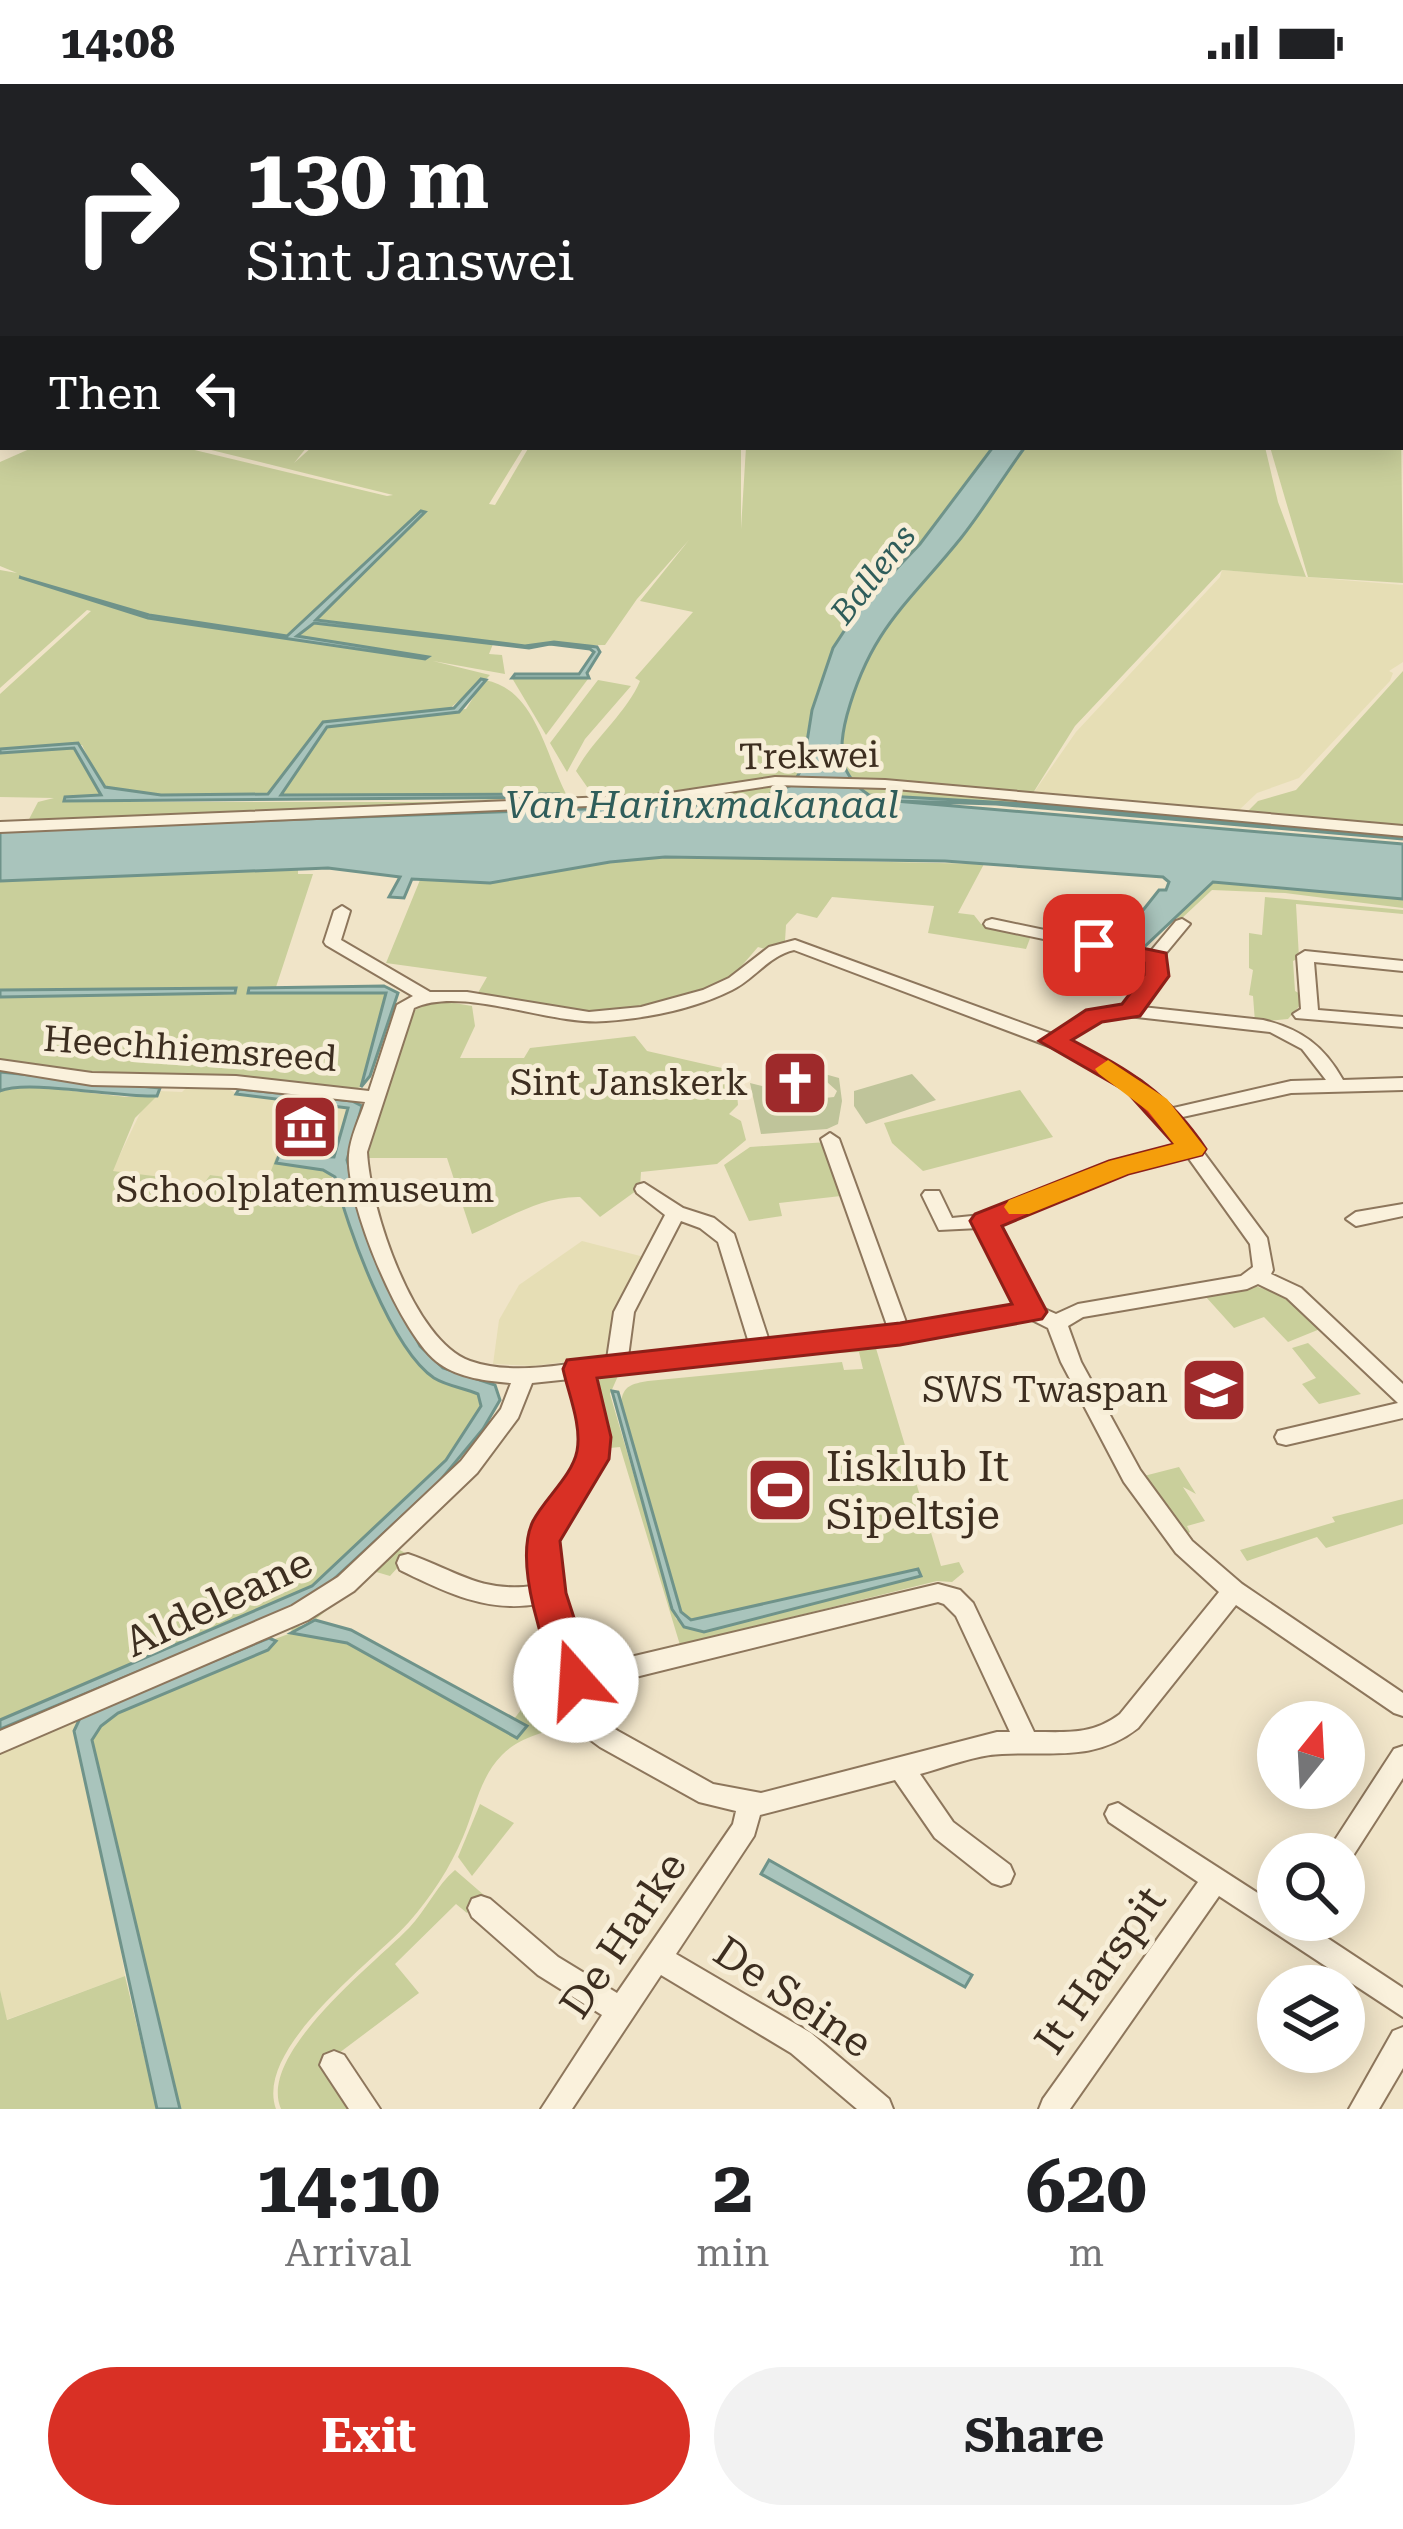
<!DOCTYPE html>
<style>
:root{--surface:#fff;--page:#f2f2f2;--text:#202124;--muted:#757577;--accent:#d93025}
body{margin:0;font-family:"Roboto Serif",serif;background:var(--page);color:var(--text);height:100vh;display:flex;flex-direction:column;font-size:45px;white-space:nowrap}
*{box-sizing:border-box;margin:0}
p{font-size:39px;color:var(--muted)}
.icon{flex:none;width:66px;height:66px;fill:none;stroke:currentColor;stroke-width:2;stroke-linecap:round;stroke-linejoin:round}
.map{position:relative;height:2025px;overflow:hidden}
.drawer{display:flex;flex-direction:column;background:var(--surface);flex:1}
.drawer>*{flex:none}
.hud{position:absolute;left:0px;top:0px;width:1404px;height:366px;box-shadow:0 6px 30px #0003;background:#202124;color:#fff;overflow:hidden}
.needle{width:78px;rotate:18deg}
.fabs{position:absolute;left:1257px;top:1617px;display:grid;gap:24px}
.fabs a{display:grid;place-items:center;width:108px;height:108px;border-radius:50%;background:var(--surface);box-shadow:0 6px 30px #0003;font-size:60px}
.pin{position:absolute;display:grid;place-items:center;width:102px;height:102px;color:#fff;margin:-51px;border-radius:24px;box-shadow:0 6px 18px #0006}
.me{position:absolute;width:132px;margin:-66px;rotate:341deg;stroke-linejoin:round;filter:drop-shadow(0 0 9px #0008)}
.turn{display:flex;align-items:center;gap:42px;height:252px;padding:0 48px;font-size:54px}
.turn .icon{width:156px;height:156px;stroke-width:2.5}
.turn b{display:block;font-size:84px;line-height:102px}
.then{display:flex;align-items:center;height:114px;padding:0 48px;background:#0003;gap:24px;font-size:45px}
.eta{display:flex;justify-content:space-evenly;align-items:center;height:204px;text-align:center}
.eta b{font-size:72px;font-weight:700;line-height:84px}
.button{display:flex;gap:24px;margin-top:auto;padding:24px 48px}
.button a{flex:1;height:138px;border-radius:72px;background:var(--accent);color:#fff;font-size:48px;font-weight:700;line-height:138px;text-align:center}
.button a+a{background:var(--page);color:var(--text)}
.status{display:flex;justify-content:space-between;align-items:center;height:84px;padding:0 60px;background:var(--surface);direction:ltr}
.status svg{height:33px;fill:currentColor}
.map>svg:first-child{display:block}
.farmland{fill:#e6deb5}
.green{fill:#c9cf9b}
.cemetery{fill:#bfc49a}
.water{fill:#a9c4bc;stroke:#6f938a;stroke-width:3}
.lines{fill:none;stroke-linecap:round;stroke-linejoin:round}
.minor-casing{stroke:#8d765c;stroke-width:4}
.highway-casing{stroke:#5b4430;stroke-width:5}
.minor{fill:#faf1dc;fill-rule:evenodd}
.highway{fill:#e0a458;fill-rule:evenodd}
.highway-bridge-casing{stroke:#5b4430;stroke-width:14;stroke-linecap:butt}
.highway-bridge{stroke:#e0a458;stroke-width:12}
.route{fill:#d93025;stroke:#8d1f18;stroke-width:3}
.slow{fill:#f59e0b}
.labels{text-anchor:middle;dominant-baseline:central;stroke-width:10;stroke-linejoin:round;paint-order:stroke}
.far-water-label{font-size:33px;font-style:italic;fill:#2f5d5a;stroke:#f7eed8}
.street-label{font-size:36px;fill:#3d2e20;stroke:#f7eed8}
.poi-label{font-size:36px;fill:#3d2e20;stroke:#f7eed8;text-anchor:end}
.water-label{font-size:39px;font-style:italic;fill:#2f5d5a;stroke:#f7eed8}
.near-poi-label{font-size:42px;fill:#3d2e20;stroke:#f7eed8;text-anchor:start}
.near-street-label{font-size:42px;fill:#3d2e20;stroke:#f7eed8}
</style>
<div class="status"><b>14:08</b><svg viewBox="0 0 49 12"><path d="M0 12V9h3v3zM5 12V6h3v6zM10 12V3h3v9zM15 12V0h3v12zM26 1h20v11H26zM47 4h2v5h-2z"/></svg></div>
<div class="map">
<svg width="1403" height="2025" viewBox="0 0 1403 2025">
<rect width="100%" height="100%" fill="#f0e4c8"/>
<g class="farmland">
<polygon points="1222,486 1403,501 1403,578 1389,587 1393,589 1390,597 1299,694 1257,709 1237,728 1032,711 1076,648 1220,493"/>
<polygon points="189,1001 222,1001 237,1010 345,1023 349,1029 336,1072 279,1071 267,1098 210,1091 197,1109 176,1109 178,1096 112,1087 143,1023 159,1007 182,1008"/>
<polygon points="582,1157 648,1174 611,1272 533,1282 493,1280 499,1236 519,1201"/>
<polygon points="81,1632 125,1892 6,1936 0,1906 0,1665"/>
</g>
<g class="green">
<polygon points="1401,348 1403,499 1308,493 1270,363 1401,363"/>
<path d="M34 363H182L387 412 393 411 199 363H307L294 379 312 363H524L489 420 495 421 529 363H741V445L746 363H993L920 460 849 538 809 639 803 683 795 695C724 694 656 718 585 713L592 710 576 687C593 655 626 630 640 597L635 594 693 528 640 517 689 456 637 515 605 561 525 562 315 535 422 427 287 552 149 531 21 493 148 534 424 575 296 553 314 539 493 560 489 570 502 571 505 590 433 577 490 591 485 596C535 605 546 671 566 710H281L327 643 466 625 485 595 449 625 323 638 268 710 161 711 110 705 102 702 82 661 0 665V610L91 527 87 526 0 604V486L17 489 0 482V378Z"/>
<path d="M1025 363H1265L1278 418 1306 493 1222 486 1075 642 1033 709 849 696C837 672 842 649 849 624 870 549 908 520 954 462 980 430 1001 396 1025 363Z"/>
<polygon points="1403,587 1403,745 1247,728 1258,717 1296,706"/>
<polygon points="512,594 588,595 546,651"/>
<polygon points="598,596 631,602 585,655 567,688 550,659"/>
<polygon points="74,663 101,711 65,713 130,718 430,718 570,712 27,739 38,718 54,714 0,713 0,669"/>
<polygon points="760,699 792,701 748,719 0,744 710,715 730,703"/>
<polygon points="853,701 1403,749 1403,755 1043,721 869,711"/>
<polygon points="665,773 984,780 958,829 974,831 981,840 1032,849 1026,865 928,849 934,822 832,813 817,834 797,829 786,841 785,857 768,866 758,863 726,900 662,920 601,930 475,914 487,893 386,879 420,796 490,799 610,778"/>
<polygon points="298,786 298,790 313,790 276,903 249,904 249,909 387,909 361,1003 347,1007 105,992 0,978 0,913 236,906 0,906 0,797"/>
<polygon points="1225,797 1403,815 1403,824 1285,809 1212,806 1181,835 1173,832 1213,798"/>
<polygon points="1265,813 1403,826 1403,830 1296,820 1299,874 1293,877 1295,907 1302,911 1302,919 1288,935 1255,938 1253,912 1249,911 1253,886 1249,884 1249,849 1262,851"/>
<path d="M436 916 472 922 475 942 460 974H524L530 964 635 952 647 967 735 987 738 1021 729 1030 741 1037 746 1056 717 1080 641 1088 640 1104 600 1133 580 1113C541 1112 507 1135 472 1150L447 1074H367L411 928Z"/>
<polygon points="19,1001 127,1013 157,1012 135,1034 113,1087 178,1095 177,1109 197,1109 210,1091 267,1098 276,1073 277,1079 330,1088 362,1177 404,1258 441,1298 478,1310 481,1322 446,1376 312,1502 0,1636 0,1007"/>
<polygon points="1020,1006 1053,1053 923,1087 892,1059 884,1039"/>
<polygon points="828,1058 841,1112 779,1119 782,1132 749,1137 724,1081 750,1063"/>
<polygon points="1255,1202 1286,1212 1320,1245 1288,1258 1264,1233 1234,1244 1206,1213"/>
<polygon points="1308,1259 1361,1310 1319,1320 1302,1300 1316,1294 1292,1264"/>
<path d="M875 1261 941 1482 959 1478 964 1488 952 1498 937 1497 680 1561 620 1363 610 1364 597 1302 600 1294 618 1292 610 1310 676 1535 704 1548 921 1492 917 1485 691 1536 681 1529 621 1319C623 1301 632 1300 648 1297L842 1278 844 1286 863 1285 859 1268 838 1269Z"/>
<path d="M530 1308 494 1366 398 1465 409 1471 390 1492 373 1487 315 1536 298 1541 316 1553 347 1559 517 1654 527 1642 514 1635 556 1580 575 1638C548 1649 523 1650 502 1671 480 1693 475 1725 463 1753 450 1784 431 1813 409 1838 372 1879 254 1964 276 2025H180L92 1656C109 1616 226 1582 268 1566L275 1555 291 1549 293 1537 330 1517Z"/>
<polygon points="1179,1383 1196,1410 1183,1403 1205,1437 1187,1442 1190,1448 1184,1452 1140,1393"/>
<polygon points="1403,1415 1403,1440 1326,1464 1317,1453 1247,1477 1240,1466 1335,1438 1332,1433"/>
<polygon points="480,1720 514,1739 472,1792 458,1773"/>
<path d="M455 1786 485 1812 467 1829 456 1820 395 1880 419 1909 323 1981 353 2025H281C257 1970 374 1880 409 1844 426 1826 437 1801 455 1786Z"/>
<polygon points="125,1892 157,2025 0,2025 0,1906 7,1936"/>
</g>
<g class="cemetery">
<polygon points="792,981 839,994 842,1017 838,1040 827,1045 761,1050 750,999 815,1015 834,1013 837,1007 827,998 785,988"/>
<polygon points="912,990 936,1016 866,1040 854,1022 854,1007"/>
</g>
<g class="water">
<path d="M993 363H1025C1003 393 984 425 961 454 908 520 871 544 847 631 838 665 838 691 869 711L1043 721 1403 755 996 720 895 717 1403 760V815L1213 798 1142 865 1117 856 1129 827 1140 830 1159 806H1166L1169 798 1163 793 945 777 665 773 610 778 490 799 412 795 404 814 389 813 400 793 328 784 0 797V746L748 719 792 701 803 683 812 626 833 564 860 523 920 460Z"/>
<polygon points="421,427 425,428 316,536 525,562 554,558 597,563 600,568 587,589 589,594 512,594 515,590 579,590 594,568 590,565 550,560 529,564 314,539 297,552 428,573 425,575 148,534 19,493 149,531 287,552"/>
<polygon points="481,595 486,596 459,628 327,643 281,711 559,710 565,713 64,717 65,713 101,711 74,664 0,669 0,665 78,659 105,703 161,711 268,710 323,638 454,624"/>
<polygon points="384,902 398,909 370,992 361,1003 386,909 248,909 249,904"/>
<polygon points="236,904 235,909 0,913 0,906"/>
<path d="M0 988 160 1004 157 1012C118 1014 27 995 0 1007Z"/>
<path d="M239 1005 352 1017 362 1022 347 1076 372 1168 420 1262 443 1284 495 1301 500 1316 483 1345 438 1399 322 1506 277 1530 0 1645V1636L312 1502 446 1376 481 1322 478 1310C464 1304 447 1302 434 1294 391 1265 347 1143 335 1093L323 1086 276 1079 279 1071 334 1073 348 1024 236 1010Z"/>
<polygon points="612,1307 618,1308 681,1528 691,1536 918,1485 921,1492 704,1548 684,1543 672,1525"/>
<polygon points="315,1536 351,1546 518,1637 527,1642 517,1654 347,1559 291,1549"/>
<polygon points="269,1554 276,1557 268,1566 118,1629 101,1642 92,1656 180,2025 157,2025 74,1647 81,1632"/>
<polygon points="769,1776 972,1891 965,1903 761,1790"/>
</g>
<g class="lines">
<defs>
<g id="minor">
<polygon points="939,0 948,0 951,3 942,3"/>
<rect x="1401" y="109" width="2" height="6"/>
<rect x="1401" y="343" width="2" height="7"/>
<polygon points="775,693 885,696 1403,742 1403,752 885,704 775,701 657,719 0,748 0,738 657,711"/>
<path d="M342 822 350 827 341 856 430 908H467L589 928 641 923 703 906 729 894 769 863 795 856 1052 950C1075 934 1097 922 1125 922L1148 892 1149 877 986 843 984 840 986 837 992 835 1150 868 1176 837 1182 835 1190 840 1166 869 1164 892 1142 923 1263 936C1301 945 1324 962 1343 996L1403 994V1006L1291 1009 1178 1034 1267 1154 1273 1186 1271 1190 1301 1204 1403 1300V1334L1286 1361 1278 1359 1275 1353 1278 1347 1398 1319 1287 1214 1258 1200 1247 1205 1083 1233 1068 1242 1081 1278 1140 1386 1192 1457 1242 1500 1403 1609V1632L1394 1629 1236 1521 1138 1644C1095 1678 1053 1667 1002 1670 975 1671 946 1683 920 1690L953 1738 1010 1781 1014 1790 1010 1799 1001 1802 992 1799 935 1754 895 1696 760 1731 754 1752 676 1870 811 1949 889 2015 893 2025H857L791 1969 661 1891 572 2025H541L602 1931 538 1891 472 1833 468 1824 472 1815 481 1812 490 1815 558 1873 617 1909 733 1740 736 1727 699 1718 600 1663 570 1641 558 1605 563 1595 538 1520C487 1529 445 1508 400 1486L397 1479 400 1472 408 1470C455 1486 480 1509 533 1502 523 1443 551 1419 582 1374L584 1363 570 1295 532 1299 518 1334 477 1389 354 1507 308 1536 0 1669V1647L292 1522 338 1493 461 1377 501 1325 511 1299C487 1297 460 1294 440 1280 401 1254 345 1117 349 1071 350 1053 360 1034 365 1018L236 1004 92 1001 0 986V976L92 989 236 992 369 1007 397 921 413 912 326 861 324 858 334 827ZM794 866 1072 971 1129 1005 1180 1062 1112 1079 982 1131 952 1134 939 1107H925L922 1111 939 1146 979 1144 1019 1223 907 1241 839 1055 830 1049 821 1055 888 1244 769 1257 734 1150 714 1134 683 1124 644 1099 637 1101 635 1105 637 1109 665 1131 614 1228 607 1275C563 1280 513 1292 470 1277 413 1257 370 1124 367 1068L414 924C463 901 549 942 606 937 648 934 694 925 732 906 755 895 768 872 794 866ZM1119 931 1270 948 1302 965 1326 996 1291 997 1169 1025 1141 997 1067 956 1092 939ZM1187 1072 1250 1160 1253 1183 1241 1192 1078 1220 1056 1230 1040 1223 996 1140 1125 1088ZM681 1137 700 1144 718 1158 749 1259 628 1273 634 1228ZM1030 1235 1048 1244 1061 1278 1124 1398 1176 1469 1219 1508 1120 1630C1092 1651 1068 1648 1034 1648L973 1519 960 1506 938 1500 584 1584C569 1539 538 1485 561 1438 572 1415 591 1397 604 1375L606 1363 590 1292 900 1257ZM938 1518 944 1520 956 1532 1010 1648H997L761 1709 713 1700 618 1647 589 1628 583 1606Z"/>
<polygon points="1305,867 1403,877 1403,887 1314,878 1318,926 1403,933 1403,943 1296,934 1293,930 1301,925 1297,872"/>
<polygon points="1403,1120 1403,1132 1356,1142 1346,1135 1356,1128"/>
<polygon points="1403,1662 1403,1694 1349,1778 1344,1780 1344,1770 1327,1770 1331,1762 1394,1665"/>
<polygon points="1118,1719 1278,1822 1278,1836 1300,1836 1403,1904 1403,1933 1219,1812 1070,2025 1039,2025 1043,2015 1198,1798 1109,1738 1105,1730 1109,1722"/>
<polygon points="1403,1943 1403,1984 1379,2025 1349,2025 1393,1947"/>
<polygon points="334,1967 344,1971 380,2025 349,2025 320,1981 324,1971"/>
</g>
<g id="highway">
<polygon points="1035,0 1076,0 1080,3 1039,3"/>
<rect x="1401" y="24" width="2" height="7"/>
</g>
</defs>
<use href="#minor" class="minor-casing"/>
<use href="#highway" class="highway-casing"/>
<use href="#minor" class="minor"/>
<use href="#highway" class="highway"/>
<defs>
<polyline id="highway-bridge" points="976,0 1012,3"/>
</defs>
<use href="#highway-bridge" class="highway-bridge-casing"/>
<use href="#highway-bridge" class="highway-bridge"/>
</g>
<path class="route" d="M1094 854 1166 869 1169 892 1140 932 1102 938 1072 956C1130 987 1168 1008 1206 1065L1202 1071 1128 1090 1002 1142 1047 1228 1042 1235 900 1261 597 1294 611 1353 609 1375 560 1457 566 1509 594 1596 589 1607 576 1612 563 1607C544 1568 513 1478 533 1437 545 1414 572 1392 577 1367 582 1341 568 1309 563 1285L567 1276 900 1239 1012 1220 970 1137 975 1130 1109 1077 1174 1060 1126 1007 1039 957 1086 926 1122 920 1144 891V879L1086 867 1082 861Z"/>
<polygon class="slow" points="1108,976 1167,1015 1206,1065 1202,1071 1128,1090 1029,1130 1009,1130 1004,1123 1009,1116 1109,1077 1174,1060 1148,1027 1099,990 1095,985"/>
<defs>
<symbol id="church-square" viewBox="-11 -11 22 22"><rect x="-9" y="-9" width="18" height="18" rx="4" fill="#9e2a2b" stroke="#f7eed8"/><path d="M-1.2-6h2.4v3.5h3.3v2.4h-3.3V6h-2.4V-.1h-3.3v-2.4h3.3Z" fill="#fff"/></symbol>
<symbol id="museum-square" viewBox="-11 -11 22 22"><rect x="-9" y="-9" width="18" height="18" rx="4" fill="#9e2a2b" stroke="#f7eed8"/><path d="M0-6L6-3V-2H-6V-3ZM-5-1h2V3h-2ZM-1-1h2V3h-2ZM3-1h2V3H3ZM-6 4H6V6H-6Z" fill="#fff"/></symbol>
<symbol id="school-square" viewBox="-11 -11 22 22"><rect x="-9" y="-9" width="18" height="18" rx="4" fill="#9e2a2b" stroke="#f7eed8"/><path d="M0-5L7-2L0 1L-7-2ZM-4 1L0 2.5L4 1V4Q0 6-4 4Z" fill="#fff"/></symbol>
<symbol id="stadium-square" viewBox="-11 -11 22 22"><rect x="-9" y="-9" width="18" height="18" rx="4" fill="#9e2a2b" stroke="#f7eed8"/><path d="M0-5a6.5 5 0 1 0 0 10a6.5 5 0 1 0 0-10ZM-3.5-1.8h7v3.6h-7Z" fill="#fff"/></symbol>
</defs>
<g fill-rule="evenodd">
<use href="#church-square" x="757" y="961" width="76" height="76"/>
<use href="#museum-square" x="267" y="1005" width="76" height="76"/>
<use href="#school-square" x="1176" y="1268" width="76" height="76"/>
<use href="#stadium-square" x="742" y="1368" width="76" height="76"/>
</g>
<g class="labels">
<g class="far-water-label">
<text transform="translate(873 490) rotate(-52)">Ballens</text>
</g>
<g class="street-label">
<text transform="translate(809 672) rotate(-1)">Trekwei</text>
<text transform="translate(190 965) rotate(4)">Heechhiemsreed</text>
</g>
<g class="poi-label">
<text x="748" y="999">Sint Janskerk</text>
<text x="305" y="1106" text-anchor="middle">Schoolplatenmuseum</text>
<text x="1168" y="1306">SWS Twaspan</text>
</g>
<g class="water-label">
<text x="702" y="721">Van Harinxmakanaal</text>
</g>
<g class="near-poi-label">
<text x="826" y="1382">Iisklub It<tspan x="826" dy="48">Sipeltsje</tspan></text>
</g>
<g class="near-street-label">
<text transform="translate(218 1518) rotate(-25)">Aldeleane</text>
<text transform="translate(623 1851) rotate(-56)">De Harke</text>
<text transform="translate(1100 1886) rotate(-55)">It Harspit</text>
<text transform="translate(793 1913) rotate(34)">De Seine</text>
</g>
</g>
</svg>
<div class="fabs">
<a><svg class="needle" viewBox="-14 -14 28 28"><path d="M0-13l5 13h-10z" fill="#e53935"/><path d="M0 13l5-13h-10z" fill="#757577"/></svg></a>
<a><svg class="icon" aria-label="search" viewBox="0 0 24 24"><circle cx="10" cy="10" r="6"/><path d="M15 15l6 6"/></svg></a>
<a><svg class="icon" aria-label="layers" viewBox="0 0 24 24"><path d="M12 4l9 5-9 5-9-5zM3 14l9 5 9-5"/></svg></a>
</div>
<div class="pin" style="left:1094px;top:861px;background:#d93025"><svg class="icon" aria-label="arrive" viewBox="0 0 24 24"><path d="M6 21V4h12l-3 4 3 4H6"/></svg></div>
<svg class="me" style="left:576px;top:1596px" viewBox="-20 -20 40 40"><circle r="19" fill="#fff"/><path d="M0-13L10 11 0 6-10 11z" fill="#d93025"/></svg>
<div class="hud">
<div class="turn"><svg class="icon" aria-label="right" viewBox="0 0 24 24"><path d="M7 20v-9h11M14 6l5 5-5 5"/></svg><div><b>130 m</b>Sint Janswei</div></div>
<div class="then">Then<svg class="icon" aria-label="left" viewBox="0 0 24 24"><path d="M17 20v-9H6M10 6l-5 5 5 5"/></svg></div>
</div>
</div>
<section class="drawer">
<div class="eta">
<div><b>14:10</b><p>Arrival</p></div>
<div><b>2</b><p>min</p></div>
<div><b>620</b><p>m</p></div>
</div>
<div class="button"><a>Exit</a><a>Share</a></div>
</section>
